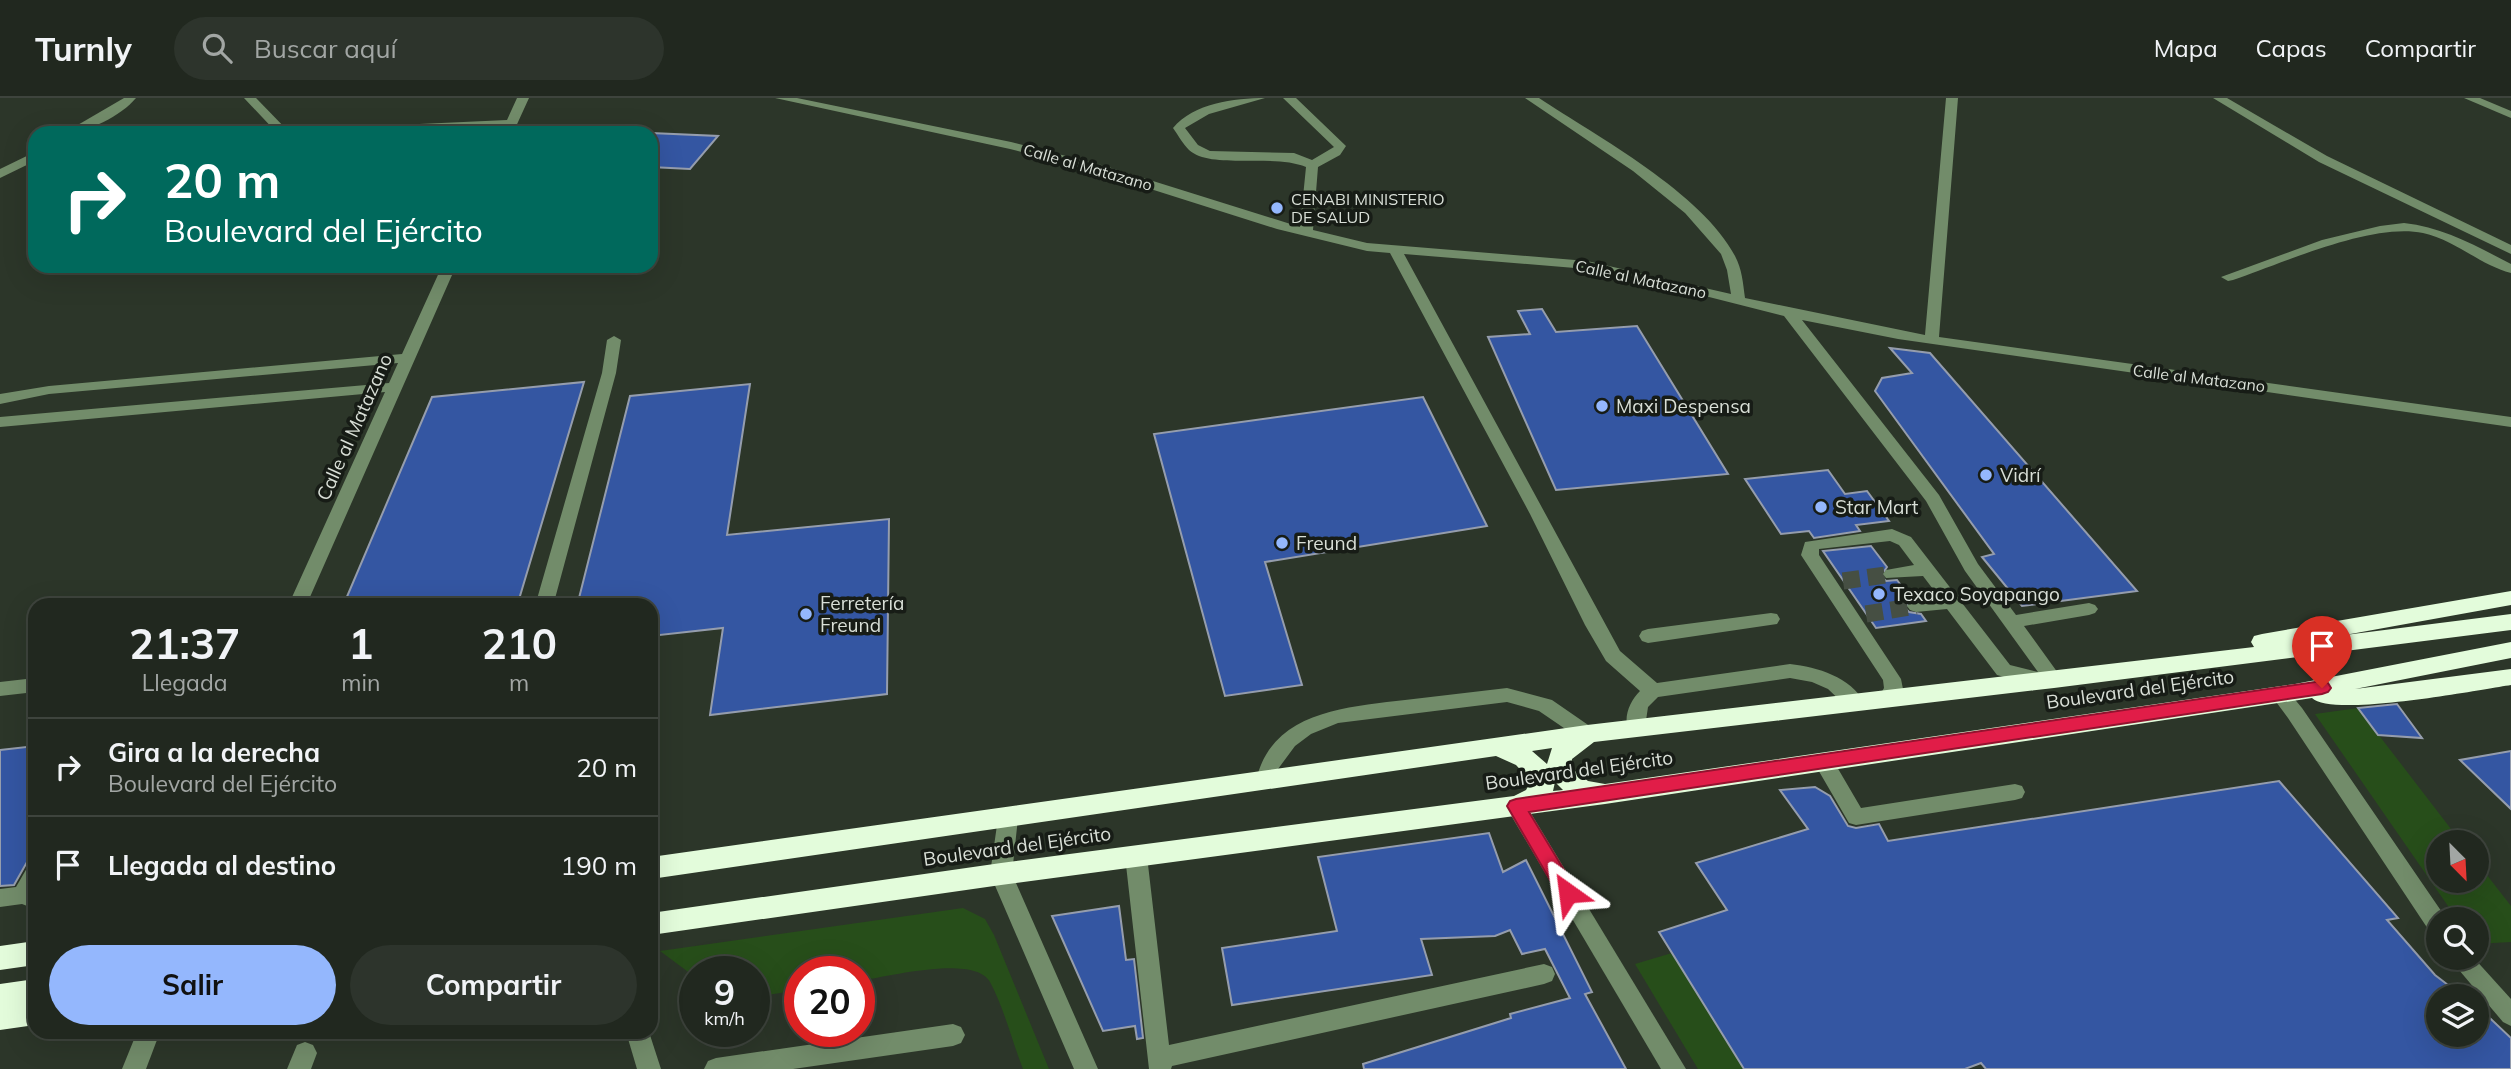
<!DOCTYPE html>
<html lang="es">
<meta charset="utf-8">
<style>
:root{--surface:#21281f;--page:#2d342c;--text:#f1f3f6;--muted:#a2a6a4;--line:#3e443d;--accent:#94b7fd}
body{margin:0;font-family:Mulish,sans-serif;background:var(--page);color:var(--text);height:100vh;display:flex;flex-direction:column;font-size:26px;white-space:nowrap}
*{box-sizing:border-box;margin:0}
p{font-size:23px;color:var(--muted)}
.icon{flex:none;width:38px;height:38px;fill:none;stroke:currentColor;stroke-width:2;stroke-linecap:round;stroke-linejoin:round}
.map{position:relative;flex:1;overflow:hidden}
.panel{position:absolute;left:28px;top:500px;width:630px;height:441px;display:flex;flex-direction:column;background:var(--surface);border-radius:21px;box-shadow:0 7px 28px #0002,0 0 0 2px var(--line)}
.panel>*{flex:none}
.top-card{position:absolute;left:28px;top:28px;width:630px;height:147px;border-radius:21px;box-shadow:0 7px 28px #0002,0 0 0 2px var(--line);background:#00695c;color:#fff;overflow:hidden}
.needle{width:46px;rotate:156deg}
.tools{position:absolute;left:2426px;top:732px;display:grid;gap:14px}
.tools a{display:grid;place-items:center;width:63px;height:63px;border-radius:50%;background:var(--surface);box-shadow:0 7px 28px #0002,0 0 0 2px var(--line);font-size:35px}
.speed{position:absolute;left:679px;top:858px;display:flex;gap:14px;font-size:35px;font-weight:700;text-align:center}
.speed>*{display:grid;place-content:center;width:91px;height:91px;border-radius:50%;background:var(--surface);box-shadow:0 7px 28px #0002,0 0 0 2px var(--line);line-height:1}
.speed small{font-size:18px;font-weight:400}
.speed .limit{border:10px solid #d22;background:#fff;color:#111}
.pin{position:absolute;display:grid;place-items:center;width:60px;height:60px;color:#fff;margin:-72px -30px;border-radius:50% 50% 50% 0;rotate:-45deg;box-shadow:0 0 7px #0007}
.pin .icon{rotate:45deg}
.me{position:absolute;width:77px;margin:-38px;rotate:329deg;stroke-linejoin:round;filter:drop-shadow(0 0 5px #0008)}
.turn{display:flex;align-items:center;gap:24px;height:147px;padding:0 21px;font-size:32px}
.turn .icon{width:91px;height:91px;stroke-width:2.5}
.turn b{display:block;font-size:49px;line-height:60px}
.eta{display:flex;justify-content:space-evenly;align-items:center;height:119px;text-align:center}
.eta b{font-size:42px;font-weight:700;line-height:49px}
.primary-button{display:flex;gap:14px;margin-top:auto;padding:14px 21px}
.primary-button a{flex:1;height:80px;border-radius:42px;background:var(--accent);color:#111;font-size:28px;font-weight:700;line-height:80px;text-align:center}
.primary-button a+a{background:var(--page);color:var(--text)}
ul{padding:0;list-style:none}
li{display:flex;align-items:center;gap:21px;height:98px;padding:0 21px;border-top:2px solid var(--line)}
li div{flex:1}
li b{display:block;font-size:26px}
li em{font-style:normal}
header{display:flex;align-items:center;gap:42px;box-sizing:border-box;height:98px;padding:0 35px;background:var(--surface);border-bottom:2px solid var(--line)}
header strong{font-size:33px}
nav{display:flex;gap:38px;margin-inline-start:auto;font-size:24px}
.search{width:490px;height:63px;background:var(--page);display:flex;align-items:center;gap:18px;box-sizing:border-box;padding:0 24px;border-radius:38px;color:var(--muted);font-size:26px}
.map>svg:first-child{display:block}
.green{fill:#274e1a}
.building{fill:#3456a2;stroke:#959dad;stroke-width:2}
.lines{fill:none;stroke-linecap:round;stroke-linejoin:round}
.minor-tunnel{stroke:#464f43;stroke-width:17;stroke-dasharray:17 8;stroke-linecap:butt}
.minor{fill:#728c6a;fill-rule:evenodd}
.highway{fill:#e3fcdb;fill-rule:evenodd}
.route{fill:#e11d48;stroke:#92132f;stroke-width:2}
.poi-dot{fill:#94b7fd;stroke:#171c16;stroke-width:2.5}
.labels{text-anchor:middle;dominant-baseline:central;stroke-width:7;stroke-linejoin:round;paint-order:stroke}
.far-street-label{font-size:16px;fill:#d9dfd7;stroke:#171c16}
.far-poi-label{font-size:16px;fill:#d9dfd7;stroke:#171c16;text-anchor:start}
.poi-label{font-size:19px;fill:#d9dfd7;stroke:#171c16;text-anchor:start}
.street-label{font-size:19px;fill:#d9dfd7;stroke:#171c16}
</style>
<header>
<strong>Turnly</strong>
<div class="search"><svg class="icon" aria-label="search" viewBox="0 0 24 24"><circle cx="10" cy="10" r="6"/><path d="M15 15l6 6"/></svg>Buscar aquí</div>
<nav><a>Mapa</a><a>Capas</a><a>Compartir</a></nav>
</header>
<div class="map">
<svg width="2511" height="971" viewBox="0 0 2511 971">
<rect width="100%" height="100%" fill="#2c3629"/>
<g class="green">
<polygon points="2358,610 2461,744 2438,744 2438,782 2476,782 2476,763 2511,808 2511,844 2476,846 2476,821 2457,821 2315,616"/>
<path d="M963 810 985 821 994 837 1049 971H1023C1012 943 1004 910 990 884 974 856 887 879 859 883V873H800V892L754 899V873H695V879L660 853Z"/>
<polygon points="1672,855 1744,971 1698,971 1635,866"/>
</g>
<g class="building">
<polygon points="651,35 718,38 690,71 651,69"/>
<polygon points="1542,211 1556,234 1637,228 1728,376 1556,392 1488,239 1530,236 1518,213"/>
<polygon points="1890,250 1930,255 2137,493 2022,508 1982,459 1994,456 1875,293 1882,280 1912,275"/>
<polygon points="584,284 517,508 343,508 432,299"/>
<polygon points="750,286 727,437 889,421 887,596 710,617 723,530 651,538 651,508 577,508 630,298"/>
<polygon points="1423,299 1487,428 1265,464 1302,587 1225,598 1154,336"/>
<polygon points="1828,372 1845,396 1867,393 1889,423 1856,427 1860,433 1814,440 1809,433 1781,436 1745,381"/>
<polygon points="1871,448 1887,469 1881,478 1886,483 1897,482 1911,501 1905,510 1909,514 1921,516 1926,523 1876,530 1823,453"/>
<polygon points="2397,606 2422,640 2378,637 2358,610"/>
<polygon points="35,648 35,750 14,787 0,788 0,652"/>
<polygon points="2511,653 2511,711 2460,662"/>
<polygon points="2279,683 2398,820 2387,822 2435,877 2448,887 2455,886 2467,898 2438,898 2438,936 2476,936 2476,907 2511,940 2511,971 1986,971 1981,965 1965,971 1744,971 1659,834 1727,812 1696,765 1808,731 1780,692 1815,689 1830,698 1848,728 1856,730 1879,726 1888,743"/>
<polygon points="1489,735 1503,774 1526,762 1592,894 1585,896 1626,971 1364,971 1363,966 1511,920 1510,916 1570,900 1545,851 1522,856 1510,832 1495,838 1421,841 1432,877 1232,907 1222,850 1337,833 1318,759"/>
<polygon points="1119,808 1126,862 1134,861 1143,940 1137,941 1135,928 1103,933 1052,818"/>
</g>
<g class="lines">
<g class="minor-tunnel">
<polyline points="1843,483 1892,476"/>
<polyline points="1866,516 1916,508"/>
</g>
<g class="minor">
<path d="M124 0H136C121 18 87 35 64 35Z"/>
<polygon points="244,0 256,0 290,35 277,35"/>
<polygon points="517,0 529,0 513,35 501,35 504,29 380,35 304,35 310,31 507,22"/>
<path d="M775 0H797L1011 44 1105 68 1300 129 1306 69C1274 55 1211 72 1189 52 1183 46 1178 37 1173 30 1194 5 1234 0 1265 0L1209 16 1185 30 1198 47 1210 53 1294 55 1312 62 1334 49 1283 0H1296L1346 48 1340 57 1318 69 1313 132 1367 145 1587 163 1731 196 1727 172 1721 156 1685 115 1633 73 1525 0H1539C1598 39 1702 95 1735 158 1742 171 1743 185 1745 200L1925 237 1946 0H1958L1939 239 2511 319V329L1898 241 1802 222 1939 397 1978 466 2016 517 2089 505 2095 507 2098 511 2095 515 2089 517 2024 528 2063 582 2061 587 2054 589 2046 584 2038 588 1997 577 1947 511 1916 514 1910 512 1907 508 1910 504 1939 499 1923 478 1886 480 1883 476 1886 472 1914 467 1899 447 1890 443 1819 451V457L1901 581 1903 591 1894 607 1887 609 1880 607 1877 602 1884 590 1883 582 1801 457 1805 444 1892 431 1911 439 2010 567 2038 574 1965 473 1926 403 1784 218 1646 183 1587 171 1404 156 1620 553 1657 585 1790 566C1818 569 1850 579 1865 605L1862 610 1855 612 1848 610 1828 591 1812 584 1790 580 1658 599 1648 609 1644 636 1637 638 1630 636C1622 621 1629 604 1640 593L1606 563 1585 527 1530 416 1390 155 1367 153 1277 131 1097 74 1010 51Z"/>
<polygon points="2213,0 2227,0 2327,58 2511,147 2511,156 2319,64"/>
<polygon points="2464,0 2480,0 2511,13 2511,20"/>
<polygon points="35,54 35,63 0,80 0,71"/>
<path d="M2404 125C2443 129 2476 148 2511 166V175C2480 167 2455 142 2423 135 2372 124 2283 165 2233 182L2228 183 2221 179 2322 142 2380 128Z"/>
<polygon points="442,168 456,168 306,508 288,508 385,294 0,329 0,319 389,285 398,265 49,296 0,306 0,296 49,288 402,256"/>
<polygon points="614,238 621,242 616,275 553,508 535,508 602,275 607,242"/>
<polygon points="1771,515 1777,516 1780,521 1777,526 1648,545 1642,543 1639,538 1642,533 1648,531"/>
<polygon points="35,580 35,594 0,598 0,584"/>
<path d="M1507 590 1552 602 1594 631 1597 636 1594 641 1587 644 1580 641 1539 613 1507 604 1338 625 1311 636 1295 648 1278 671 1273 689 1266 691 1259 689 1256 683C1271 613 1347 609 1405 602 1439 598 1473 594 1507 590Z"/>
<polygon points="2280,590 2287,592 2302,610 2446,820 2438,821 2438,836 2430,834 2288,620 2271,597 2273,592"/>
<polygon points="1823,655 1830,657 1861,710 2015,686 2022,688 2025,694 2022,700 2015,702 1856,727 1849,725 1813,663 1816,657"/>
<polygon points="1516,700 1523,702 1686,971 1661,971 1509,714 1506,708 1509,702"/>
<polygon points="1008,712 1015,714 1018,720 1012,776 1098,971 1074,971 990,776 998,720 1001,714"/>
<polygon points="1136,749 1143,752 1147,758 1169,947 1544,866 1552,869 1555,876 1552,883 1544,886 1172,968 1171,971 1149,971 1125,758 1129,752"/>
<polygon points="35,767 35,811 22,806 0,809 0,791 16,789 27,770"/>
<polygon points="2448,859 2473,859 2511,901 2511,928 2503,924"/>
<polygon points="953,926 961,929 965,937 961,945 953,948 793,971 704,971 708,963 716,960"/>
<polygon points="137,934 160,934 146,971 122,971"/>
<polygon points="626,934 649,934 661,971 637,971"/>
<polygon points="305,944 313,947 317,955 311,971 287,971 297,947"/>
</g>
<g class="highway">
<path d="M2511 493V507L2345 537 2511 516V532L2054 590 1594 644 1572 661 1571 670 1588 683 1605 686 2295 586 2511 544V560L2355 591 2511 571V587C2478 592 2332 620 2312 600L1605 706 1001 787 651 837V815L1001 765 1514 698 1526 692 1531 683 1516 667 1496 658 651 781V759L1587 627 2254 549 2251 544 2254 538 2262 536ZM1552 650 1547 666 1532 653ZM1555 684 1563 692 1553 693Z"/>
<polygon points="35,843 35,867 0,872 0,848"/>
<polygon points="35,881 35,927 0,932 0,886"/>
</g>
</g>
<polygon class="route" points="2322,583 2328,585 2331,590 2328,594 2322,596 1529,714 1578,795 1575,801 1568,804 1561,801 1507,708 1510,703 1516,701"/>
<g class="poi-dot">
<circle cx="1277" cy="110" r="7"/>
<circle cx="1602" cy="308" r="7"/>
<circle cx="1986" cy="377" r="7"/>
<circle cx="1821" cy="409" r="7"/>
<circle cx="1282" cy="445" r="7"/>
<circle cx="1879" cy="496" r="7"/>
<circle cx="806" cy="516" r="7"/>
</g>
<g class="labels">
<g class="far-street-label">
<text transform="translate(1088 69) rotate(16)">Calle al Matazano</text>
<text transform="translate(1641 181) rotate(12)">Calle al Matazano</text>
<text transform="translate(2199 280) rotate(7)">Calle al Matazano</text>
</g>
<g class="far-poi-label">
<text x="1291" y="101">CENABI MINISTERIO<tspan x="1291" dy="18">DE SALUD</tspan></text>
</g>
<g class="poi-label">
<text x="1616" y="308">Maxi Despensa</text>
<text x="2000" y="377">Vidrí</text>
<text x="1835" y="409">Star Mart</text>
<text x="1296" y="445">Freund</text>
<text x="1893" y="496">Texaco Soyapango</text>
<text x="820" y="505">Ferretería<tspan x="820" dy="22">Freund</tspan></text>
</g>
<g class="street-label">
<text transform="translate(354 329) rotate(-66)">Calle al Matazano</text>
<text transform="translate(2140 591) rotate(-8)">Boulevard del Ejército</text>
<text transform="translate(1579 672) rotate(-8)">Boulevard del Ejército</text>
<text transform="translate(1017 748) rotate(-8)">Boulevard del Ejército</text>
</g>
</g>
</svg>
<div class="tools">
<a><svg class="needle" viewBox="-14 -14 28 28"><path d="M0-13l5 13h-10z" fill="#e53935"/><path d="M0 13l5-13h-10z" fill="#a2a6a4"/></svg></a>
<a><svg class="icon" aria-label="search" viewBox="0 0 24 24"><circle cx="10" cy="10" r="6"/><path d="M15 15l6 6"/></svg></a>
<a><svg class="icon" aria-label="layers" viewBox="0 0 24 24"><path d="M12 4l9 5-9 5-9-5zM3 14l9 5 9-5"/></svg></a>
</div>
<div class="speed"><div>9<small>km/h</small></div><div class="limit">20</div></div>
<div class="pin" style="left:2322px;top:590px;background:#d93025"><svg class="icon" aria-label="arrive" viewBox="0 0 24 24"><path d="M6 21V4h12l-3 4 3 4H6"/></svg></div>
<svg class="me" style="left:1568px;top:795px" viewBox="-20 -20 40 40"><path d="M0-17L14 15 0 8-14 15z" fill="#e11d48" stroke="#fff" stroke-width="4"/></svg>
<div class="top-card">
<div class="turn"><svg class="icon" aria-label="right" viewBox="0 0 24 24"><path d="M7 20v-9h11M14 6l5 5-5 5"/></svg><div><b>20 m</b>Boulevard del Ejército</div></div>
</div>
<section class="panel">
<div class="eta">
<div><b>21:37</b><p>Llegada</p></div>
<div><b>1</b><p>min</p></div>
<div><b>210</b><p>m</p></div>
</div>
<ul>
<li><svg class="icon" aria-label="right" viewBox="0 0 24 24"><path d="M7 20v-9h11M14 6l5 5-5 5"/></svg><div><b>Gira a la derecha</b><p>Boulevard del Ejército</p></div><em>20 m</em></li>
<li><svg class="icon" aria-label="arrive" viewBox="0 0 24 24"><path d="M6 21V4h12l-3 4 3 4H6"/></svg><div><b>Llegada al destino</b></div><em>190 m</em></li>
</ul>
<div class="primary-button"><a>Salir</a><a>Compartir</a></div>
</section>
</div>
